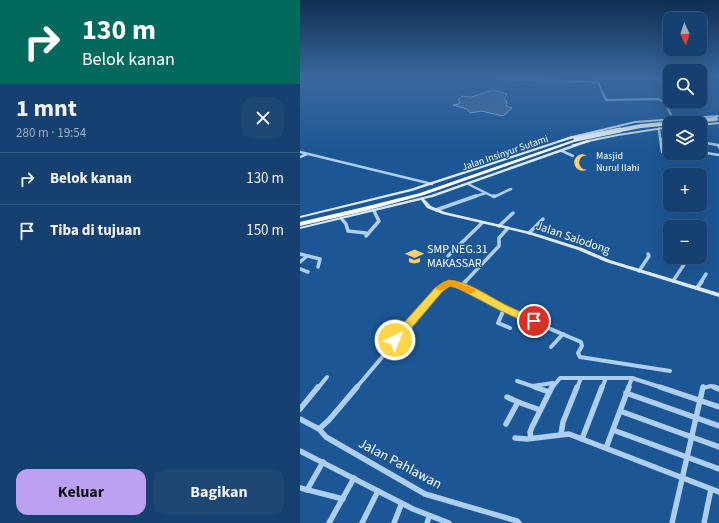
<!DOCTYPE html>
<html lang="id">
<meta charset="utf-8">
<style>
:root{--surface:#15406f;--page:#1e4774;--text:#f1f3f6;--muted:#9dafc3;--line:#345982;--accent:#bca0f2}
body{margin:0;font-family:"Source Sans 3",sans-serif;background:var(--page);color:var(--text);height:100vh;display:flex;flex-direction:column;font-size:15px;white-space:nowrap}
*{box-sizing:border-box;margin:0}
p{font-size:13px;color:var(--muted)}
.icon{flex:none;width:22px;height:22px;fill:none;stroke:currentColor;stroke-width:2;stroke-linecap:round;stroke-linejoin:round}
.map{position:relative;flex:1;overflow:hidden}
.details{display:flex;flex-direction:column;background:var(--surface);width:300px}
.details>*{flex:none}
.top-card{background:#00695c;color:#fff;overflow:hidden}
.needle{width:26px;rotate:176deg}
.fabs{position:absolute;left:363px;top:12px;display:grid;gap:8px}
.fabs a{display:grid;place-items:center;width:44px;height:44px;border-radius:8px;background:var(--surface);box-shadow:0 4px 16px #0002,0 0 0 1px var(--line);font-size:20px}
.pin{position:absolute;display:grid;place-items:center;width:34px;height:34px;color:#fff;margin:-17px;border:2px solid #fff;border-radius:50%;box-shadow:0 1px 4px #0007}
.me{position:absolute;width:44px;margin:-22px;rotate:43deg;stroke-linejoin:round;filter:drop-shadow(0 0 3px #0008)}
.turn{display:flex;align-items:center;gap:14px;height:84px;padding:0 16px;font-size:18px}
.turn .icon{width:52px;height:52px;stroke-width:2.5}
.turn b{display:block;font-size:28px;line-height:34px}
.round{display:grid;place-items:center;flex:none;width:42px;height:42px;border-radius:12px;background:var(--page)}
.overview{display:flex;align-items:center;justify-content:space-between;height:68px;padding:0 16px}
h1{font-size:24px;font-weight:700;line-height:30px}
.cta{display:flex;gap:8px;margin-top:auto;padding:8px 16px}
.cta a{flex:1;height:46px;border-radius:12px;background:var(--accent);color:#111;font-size:16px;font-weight:700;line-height:46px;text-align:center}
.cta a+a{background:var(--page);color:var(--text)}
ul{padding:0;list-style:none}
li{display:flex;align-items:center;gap:12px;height:52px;padding:0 16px;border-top:1px solid var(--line)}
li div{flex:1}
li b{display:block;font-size:15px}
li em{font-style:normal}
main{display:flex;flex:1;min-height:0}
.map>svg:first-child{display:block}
.water{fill:#426b97;stroke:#a1caf1}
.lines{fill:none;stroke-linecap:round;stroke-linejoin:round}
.street-far4{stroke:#aeceef;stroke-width:2}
.street-far3{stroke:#aeceef;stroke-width:2.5}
.street-far2{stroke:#aeceef;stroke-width:3.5}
.street-far1{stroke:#aeceef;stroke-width:4}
.street{stroke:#aeceef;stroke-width:5.5}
.secondary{fill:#dbeafb;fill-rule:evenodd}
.highway{fill:#fff;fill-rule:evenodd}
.highway-bridge-far1{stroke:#fff;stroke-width:4}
.highway-bridge{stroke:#fff;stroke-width:5}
.route{fill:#ffd54a;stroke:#a68a30}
.slow{fill:#f59e0b}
.labels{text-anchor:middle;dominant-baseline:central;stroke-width:3;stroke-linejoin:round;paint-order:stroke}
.far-street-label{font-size:10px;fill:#fff;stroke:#1c5694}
.far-poi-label{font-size:10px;fill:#fff;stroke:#1c5694;text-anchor:start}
.street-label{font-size:12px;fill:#fff;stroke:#1c5694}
.poi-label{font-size:12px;fill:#fff;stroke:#1c5694;text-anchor:start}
.near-street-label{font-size:14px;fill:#fff;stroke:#1c5694}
</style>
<main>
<section class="details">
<div class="top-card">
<div class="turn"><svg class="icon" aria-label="right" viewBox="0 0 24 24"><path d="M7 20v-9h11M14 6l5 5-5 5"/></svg><div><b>130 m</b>Belok kanan</div></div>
</div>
<div class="overview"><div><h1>1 mnt</h1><p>280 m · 19:54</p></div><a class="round"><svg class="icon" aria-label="close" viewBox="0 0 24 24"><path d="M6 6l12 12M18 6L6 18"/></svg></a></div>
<ul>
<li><svg class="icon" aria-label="right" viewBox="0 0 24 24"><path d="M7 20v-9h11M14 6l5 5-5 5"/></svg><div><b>Belok kanan</b></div><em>130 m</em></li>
<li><svg class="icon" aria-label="arrive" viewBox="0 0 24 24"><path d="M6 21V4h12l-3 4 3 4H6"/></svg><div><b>Tiba di tujuan</b></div><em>150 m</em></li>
</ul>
<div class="cta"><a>Keluar</a><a>Bagikan</a></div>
</section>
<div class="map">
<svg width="419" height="523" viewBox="0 0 419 523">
<rect width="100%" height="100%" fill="#1c5694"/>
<polygon class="water" points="193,90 207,94 204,99 207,102 206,106 212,108 203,116 181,111 170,113 167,109 153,105 159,104 160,102 158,100 162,96 171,97"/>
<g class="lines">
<g class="street-far4">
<polyline points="224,78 224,80 298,82"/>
<polyline points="197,79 224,80"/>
<polyline points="298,82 306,100 359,99 365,103 373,119"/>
<polyline points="298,82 296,79 370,79"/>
<polyline points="359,128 359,131"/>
</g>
<g class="street-far3">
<polyline points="359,130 362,152"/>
<polyline points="361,139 370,140"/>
<polyline points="400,142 418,145 419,147"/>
<polyline points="361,146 370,147"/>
<polyline points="262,151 273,156"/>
<polyline points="0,152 132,184"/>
<polyline points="400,152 419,155"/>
<polyline points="0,157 7,154"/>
<polyline points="168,184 186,193"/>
<polyline points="173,197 186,193 194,197 211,189"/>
</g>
<g class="street-far2">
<polyline points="193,196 195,196"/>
<polyline points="136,210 176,196"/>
<polyline points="41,218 46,224 48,231 66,233 66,236 79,221 74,211"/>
<polyline points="199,226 213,213"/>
<polyline points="229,233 243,219"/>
<polyline points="0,254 20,259 18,267"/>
<polyline points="148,256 182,223"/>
<polyline points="0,262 7,256"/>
<polyline points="0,269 8,272"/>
<polyline points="339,271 349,256 348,254"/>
<polyline points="373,281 389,257"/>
<polyline points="165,282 199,246 199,238 208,228"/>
<polyline points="401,282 406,274"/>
</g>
<g class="street-far1">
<polyline points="161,286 166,281"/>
<polyline points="397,288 402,281"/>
<polyline points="204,309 198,323 210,328"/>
<polyline points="251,347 263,334"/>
<polyline points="217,381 238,388"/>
<polyline points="232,386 253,383"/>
<polyline points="18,388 27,377"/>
<polyline points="56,388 139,290 148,283 155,283 204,309 281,342 282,346 278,353 280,357 370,371"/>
<polyline points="252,388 260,378 332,378 363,388"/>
<polyline points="277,388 281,378"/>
<polyline points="302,388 306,378"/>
<polyline points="328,388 332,378"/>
<polyline points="403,388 411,386 417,388"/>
</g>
<g class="street">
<polyline points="235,387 249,392"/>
<polyline points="360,387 419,407"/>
<polyline points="414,387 419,389"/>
<polyline points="326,393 419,426"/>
<polyline points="207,397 218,402"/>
<polyline points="0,409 18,387"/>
<polyline points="320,411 419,447"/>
<polyline points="0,419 19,429 26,437 125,494 217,521 219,523"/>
<polyline points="206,424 218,402 240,410"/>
<polyline points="19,429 29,420 57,387"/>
<polyline points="313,430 419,469"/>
<polyline points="261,434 263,422 277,387"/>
<polyline points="215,438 227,439 269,434 419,492"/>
<polyline points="231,438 230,432 232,427 252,387"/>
<polyline points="282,439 302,387"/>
<polyline points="306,448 329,387"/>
<polyline points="0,451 78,491 62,523"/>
<polyline points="0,488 43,499"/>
<polyline points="7,490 23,462"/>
<polyline points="78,491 113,509 149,523"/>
<polyline points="29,523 54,478"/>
<polyline points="94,523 101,505"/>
<polyline points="127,523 129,517"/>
<polyline points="372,523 403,387"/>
<polyline points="404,523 411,489"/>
</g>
<g class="secondary">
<polygon points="419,115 419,117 335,123 273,138 112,191 0,218 0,216 110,189 272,136 335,121"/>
<polygon points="419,122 419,124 400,126 400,124"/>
<polygon points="370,126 370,128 318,136 289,142 133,197 124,199 131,206 145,212 231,232 282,248 310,260 419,293 419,297 306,262 278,250 228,234 142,214 127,208 121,200 0,229 0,227 131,195 287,140 318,134"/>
</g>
<g class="highway">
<polygon points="272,136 274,136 274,138 259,142 257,141"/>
<polygon points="276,139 280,140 124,195 65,211 0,226 0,222 64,207 120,193"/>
<polygon points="288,140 290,141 290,142 273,146 271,145"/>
</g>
<polyline class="highway-bridge-far1" points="315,131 341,126 416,119"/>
<polyline class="highway-bridge" points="276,139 320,130"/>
</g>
<linearGradient id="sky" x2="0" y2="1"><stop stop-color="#0f2f51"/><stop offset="0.51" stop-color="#3a689f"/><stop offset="1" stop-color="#3a689f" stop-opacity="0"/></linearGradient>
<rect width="419" height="152" fill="url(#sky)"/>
<path class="route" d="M148 280C169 281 189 297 208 306 218 311 228 314 237 319L239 321 237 324H230L201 311 157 288 150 286 142 292 99 343H91L89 340 91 337 135 288Z"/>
<polygon class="slow" points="152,280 175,289 176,291 171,294 151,286 140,291 135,288 143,282"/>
<defs>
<symbol id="mosque-bare" viewBox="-9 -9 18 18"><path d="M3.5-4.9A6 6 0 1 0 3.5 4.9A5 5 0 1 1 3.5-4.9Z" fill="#ffcd6c" stroke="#1c5694" stroke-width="2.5" paint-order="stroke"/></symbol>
<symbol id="school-bare" viewBox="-9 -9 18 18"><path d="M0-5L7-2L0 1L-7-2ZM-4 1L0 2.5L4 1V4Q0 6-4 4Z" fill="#ffcd6c" stroke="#1c5694" stroke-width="2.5" paint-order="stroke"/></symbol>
</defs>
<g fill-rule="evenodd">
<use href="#mosque-bare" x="270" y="150" width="25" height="25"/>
<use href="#school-bare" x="102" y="244" width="25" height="25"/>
</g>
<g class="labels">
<g class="far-street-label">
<text transform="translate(205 153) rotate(-19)">Jalan Insinyur Sutami</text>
</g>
<g class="far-poi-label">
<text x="296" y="156">Masjid<tspan x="296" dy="12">Nurul Ilahi</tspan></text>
</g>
<g class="street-label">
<text transform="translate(273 238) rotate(19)">Jalan Salodong</text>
</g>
<g class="poi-label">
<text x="127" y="249">SMP NEG.31<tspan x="127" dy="14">MAKASSAR</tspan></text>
</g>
<g class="near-street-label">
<text transform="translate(100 464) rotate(28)">Jalan Pahlawan</text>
</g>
</g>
</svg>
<div class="fabs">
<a><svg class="needle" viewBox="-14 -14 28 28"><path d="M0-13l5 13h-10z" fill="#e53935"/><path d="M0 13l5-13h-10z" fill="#9dafc3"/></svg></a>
<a><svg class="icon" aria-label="search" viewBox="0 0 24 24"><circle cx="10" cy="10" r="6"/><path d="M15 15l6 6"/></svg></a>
<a><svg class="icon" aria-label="layers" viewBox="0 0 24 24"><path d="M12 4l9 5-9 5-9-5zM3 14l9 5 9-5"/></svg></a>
<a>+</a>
<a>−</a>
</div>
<div class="pin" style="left:234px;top:321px;background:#d93025"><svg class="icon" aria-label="arrive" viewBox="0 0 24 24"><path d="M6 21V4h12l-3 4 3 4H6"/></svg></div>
<svg class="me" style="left:95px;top:340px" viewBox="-20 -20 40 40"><circle r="17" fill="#ffd54a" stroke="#fff" stroke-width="3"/><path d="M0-11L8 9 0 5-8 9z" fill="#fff"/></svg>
</div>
</main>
